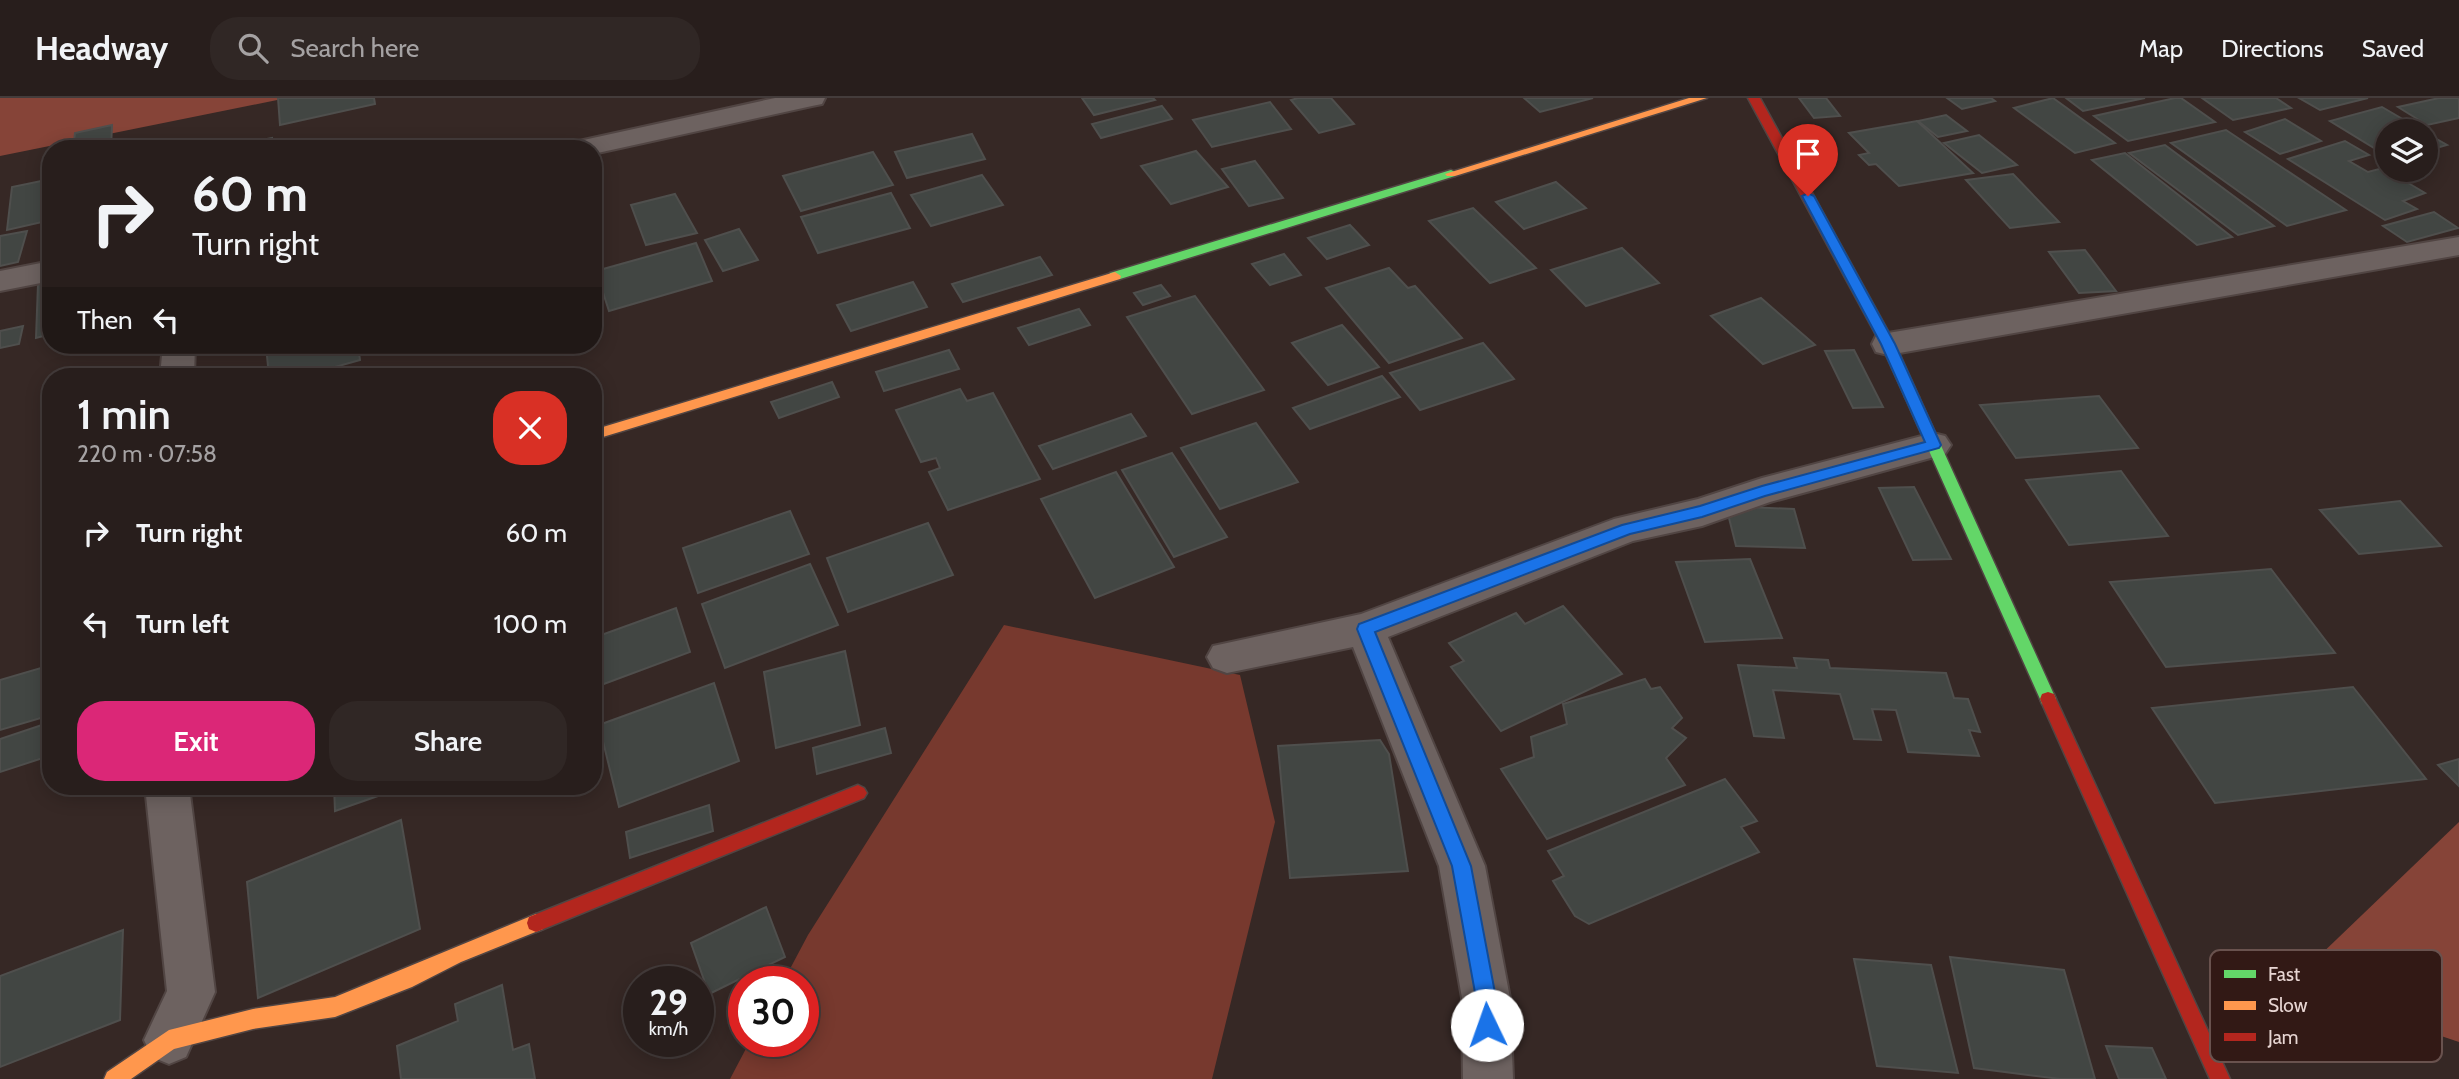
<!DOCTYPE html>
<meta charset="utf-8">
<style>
:root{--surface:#281e1c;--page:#302725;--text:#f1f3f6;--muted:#a5a2a3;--line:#443c3b;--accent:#db2777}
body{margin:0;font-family:Cabin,sans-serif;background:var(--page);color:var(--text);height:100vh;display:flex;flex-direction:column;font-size:26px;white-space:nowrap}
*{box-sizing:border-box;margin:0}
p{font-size:23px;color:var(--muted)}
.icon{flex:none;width:38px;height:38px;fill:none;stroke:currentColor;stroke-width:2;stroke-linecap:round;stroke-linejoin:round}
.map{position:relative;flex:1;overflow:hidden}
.sheet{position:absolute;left:42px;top:270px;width:560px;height:427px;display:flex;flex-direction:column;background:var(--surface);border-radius:28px;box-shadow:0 4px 18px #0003,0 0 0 2px var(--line)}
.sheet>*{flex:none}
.guide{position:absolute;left:42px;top:42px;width:560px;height:214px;border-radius:28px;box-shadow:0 4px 18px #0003,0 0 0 2px var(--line);background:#281e1c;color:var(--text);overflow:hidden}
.buttons{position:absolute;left:2375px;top:21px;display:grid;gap:14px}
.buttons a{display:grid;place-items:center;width:63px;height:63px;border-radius:50%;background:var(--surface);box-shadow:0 4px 18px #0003,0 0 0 2px var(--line);font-size:35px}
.speed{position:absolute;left:623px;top:868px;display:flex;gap:14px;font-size:35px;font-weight:700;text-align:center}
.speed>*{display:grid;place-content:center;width:91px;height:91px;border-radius:50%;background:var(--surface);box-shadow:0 4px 18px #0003,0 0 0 2px var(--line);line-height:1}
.speed small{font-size:18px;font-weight:400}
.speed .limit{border:10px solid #d22;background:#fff;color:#111}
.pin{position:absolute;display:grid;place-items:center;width:60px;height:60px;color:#fff;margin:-72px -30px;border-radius:50% 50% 50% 0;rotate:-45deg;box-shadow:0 0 7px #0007}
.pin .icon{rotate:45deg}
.me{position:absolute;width:77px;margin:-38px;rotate:357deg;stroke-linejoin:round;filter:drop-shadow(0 0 5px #0008)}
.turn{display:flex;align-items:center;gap:24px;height:147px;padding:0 35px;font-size:32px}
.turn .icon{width:91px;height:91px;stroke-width:2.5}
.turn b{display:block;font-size:49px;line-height:60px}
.then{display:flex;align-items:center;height:66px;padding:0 35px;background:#0003;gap:14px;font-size:26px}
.round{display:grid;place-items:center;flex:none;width:74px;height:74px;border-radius:28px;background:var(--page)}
.headline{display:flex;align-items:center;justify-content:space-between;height:119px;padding:0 35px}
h1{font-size:42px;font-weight:600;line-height:52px}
.primary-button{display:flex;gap:14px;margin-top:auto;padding:14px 35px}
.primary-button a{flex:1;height:80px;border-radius:28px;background:var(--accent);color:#fff;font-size:28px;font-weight:600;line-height:80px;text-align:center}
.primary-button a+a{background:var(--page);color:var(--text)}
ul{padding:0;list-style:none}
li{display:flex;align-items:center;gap:21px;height:91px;padding:0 35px}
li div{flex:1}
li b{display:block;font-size:26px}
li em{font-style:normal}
header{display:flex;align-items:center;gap:42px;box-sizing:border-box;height:98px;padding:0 35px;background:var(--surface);border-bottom:2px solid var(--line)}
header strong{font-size:33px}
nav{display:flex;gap:38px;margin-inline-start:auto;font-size:24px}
.search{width:490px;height:63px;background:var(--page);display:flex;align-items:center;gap:18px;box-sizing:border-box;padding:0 24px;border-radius:28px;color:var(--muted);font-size:26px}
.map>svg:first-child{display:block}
.green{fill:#77392e}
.forest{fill:#864438}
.building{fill:#424643;stroke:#4f4f4d;stroke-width:2}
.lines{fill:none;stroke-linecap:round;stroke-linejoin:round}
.street-casing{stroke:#514543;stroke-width:4}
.fast-casing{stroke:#514543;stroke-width:3}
.slow-casing{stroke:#514543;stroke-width:3}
.jam-casing{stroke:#514543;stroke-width:3}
.street{fill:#6d6260;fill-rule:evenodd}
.fast{fill:#63d668;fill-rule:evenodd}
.slow{fill:#ff974d;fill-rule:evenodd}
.jam{fill:#b3261e;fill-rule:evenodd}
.route{fill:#1a73e8;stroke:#114b97;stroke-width:2}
.key{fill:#321915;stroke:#69524e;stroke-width:2}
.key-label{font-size:19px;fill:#e8d6d3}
</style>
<header>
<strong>Headway</strong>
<div class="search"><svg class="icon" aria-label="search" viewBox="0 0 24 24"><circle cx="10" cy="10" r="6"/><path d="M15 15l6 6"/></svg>Search here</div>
<nav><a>Map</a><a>Directions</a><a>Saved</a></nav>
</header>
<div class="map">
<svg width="2459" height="981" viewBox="0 0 2459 981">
<rect width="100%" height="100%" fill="#362825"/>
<polygon class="green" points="1004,527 1240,577 1275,724 1212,981 730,981 750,943 803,943 803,884 783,884 808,837"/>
<g class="forest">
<polygon points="0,0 287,0 0,58"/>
<polygon points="2459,724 2459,944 2289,887"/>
</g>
<g class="building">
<polygon points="278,0 374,0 375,6 280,27"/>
<polygon points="1082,0 1153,0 1155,2 1094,17"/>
<polygon points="1298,0 1331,0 1354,26 1319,35 1291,2"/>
<polygon points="1524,0 1593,0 1540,14"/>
<polygon points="1799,0 1826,0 1840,18 1814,20"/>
<polygon points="1947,0 1991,0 1995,3 1962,11"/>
<polygon points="2053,0 2115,45 2075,55 2014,10"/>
<polygon points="2066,0 2145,0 2083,13"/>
<polygon points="2175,0 2181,0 2215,24 2128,43 2094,18"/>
<polygon points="2202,0 2276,0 2291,10 2233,22"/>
<polygon points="2299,0 2368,0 2320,12"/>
<polygon points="2439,0 2459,0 2459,20 2427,27 2398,9"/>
<polygon points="1270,4 1291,31 1212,49 1193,22"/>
<polygon points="1162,8 1172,21 1101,40 1092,26"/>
<polygon points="2382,9 2423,33 2387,33 2387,58 2330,23"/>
<polygon points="1946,17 1967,33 1938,39 1918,23"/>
<polygon points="2285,21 2321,43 2280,56 2245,34"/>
<polygon points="1917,23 1973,75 1899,88 1876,66 1869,67 1859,57 1869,55 1849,35"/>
<polygon points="112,27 111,51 73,51 75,35"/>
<polygon points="2226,32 2346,112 2287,128 2171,45"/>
<polygon points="2426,35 2447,47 2426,53"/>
<polygon points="972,36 985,61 907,80 895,54"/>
<polygon points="1979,37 2017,67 1982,75 1944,45"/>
<polygon points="272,40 271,51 217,51"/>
<polygon points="175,42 174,51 127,51"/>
<polygon points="2345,43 2369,57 2349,63 2368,74 2383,70 2425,95 2403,103 2417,111 2385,122 2288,61"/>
<polygon points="2165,47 2274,128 2238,137 2129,55"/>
<polygon points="1196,53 1228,89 1171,106 1141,68"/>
<polygon points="873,54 893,87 801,113 783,78"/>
<polygon points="2125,55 2232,139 2197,147 2092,62"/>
<polygon points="1255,63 1283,100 1249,108 1222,71"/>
<polygon points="2013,76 2059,124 2010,130 1966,82"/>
<polygon points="982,77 1003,107 931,128 911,97"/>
<polygon points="51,81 51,122 7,132 12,89"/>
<polygon points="1556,84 1586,110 1524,131 1496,104"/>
<polygon points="891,95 910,130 818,155 801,119"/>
<polygon points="675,96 697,135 646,147 631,107"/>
<polygon points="1473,110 1536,170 1490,185 1429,123"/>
<polygon points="2434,114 2458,130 2407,144 2383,128"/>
<polygon points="1350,127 1369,147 1327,161 1308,140"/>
<polygon points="739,131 758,162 723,173 705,142"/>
<polygon points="27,133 18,164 0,168 0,138"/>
<polygon points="696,145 712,183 609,213 596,173"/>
<polygon points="1622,150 1659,185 1586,208 1551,172"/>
<polygon points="2085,152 2116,193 2079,195 2049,154"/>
<polygon points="1284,156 1301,177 1270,187 1252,166"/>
<polygon points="1040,159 1052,177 963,204 952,186"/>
<polygon points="1389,170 1408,190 1415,188 1462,240 1389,265 1326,190"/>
<polygon points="51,182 51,236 36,240 38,186"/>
<polygon points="913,184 927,209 851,233 837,207"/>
<polygon points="1161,187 1170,198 1143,207 1134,195"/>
<polygon points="1195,198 1264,292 1192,316 1127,219"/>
<polygon points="1761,200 1815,247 1763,266 1711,218"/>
<polygon points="1079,211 1090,227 1029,247 1018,230"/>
<polygon points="1342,227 1379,269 1328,287 1292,245"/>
<polygon points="23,228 19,246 0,250 0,233"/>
<polygon points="1483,245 1514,281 1420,312 1390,275"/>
<polygon points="271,247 358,247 360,262 303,278 269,278 266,248"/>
<polygon points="949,252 959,271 884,293 876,274"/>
<polygon points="1854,252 1883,309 1853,310 1825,253"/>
<polygon points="1382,278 1400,299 1310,331 1293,310"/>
<polygon points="832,284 839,299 779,320 771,304"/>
<polygon points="960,291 967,303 993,295 1040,381 948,412 929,374 940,370 936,360 921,364 896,312"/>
<polygon points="2099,298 2138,350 2016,360 1980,307"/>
<polygon points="1131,316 1146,338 1053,371 1039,348"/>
<polygon points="1256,325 1298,384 1220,411 1181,350"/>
<polygon points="1172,355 1227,439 1174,459 1122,372"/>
<polygon points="2121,373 2168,438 2069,447 2026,382"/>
<polygon points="1116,374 1174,469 1095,500 1041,401"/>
<polygon points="1914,389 1951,461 1913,462 1879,390"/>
<polygon points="2400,403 2441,448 2359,456 2320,412"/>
<polygon points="1726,408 1794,411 1805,450 1736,448"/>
<polygon points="790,413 809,456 698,495 683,450"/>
<polygon points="928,425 953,477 848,514 827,460"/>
<polygon points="1750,461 1782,540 1705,544 1676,464"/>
<polygon points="810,466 838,527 725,570 702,506"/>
<polygon points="2271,471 2335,555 2166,569 2110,484"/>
<polygon points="1563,508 1622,576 1501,633 1451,569 1464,563 1449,545 1516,515 1525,526"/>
<polygon points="676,510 690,554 593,590 593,540"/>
<polygon points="845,553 860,627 776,650 764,574"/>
<polygon points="1794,560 1828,562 1830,570 1946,575 1954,600 1968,601 1980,634 1969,632 1979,658 1908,654 1896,612 1872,611 1881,642 1854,641 1840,596 1773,592 1784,640 1754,638 1738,567 1797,570"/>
<polygon points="51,567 51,617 0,632 0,582"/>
<polygon points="1645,581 1651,591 1660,589 1682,620 1672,630 1686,640 1666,660 1685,687 1547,741 1501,671 1534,659 1531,639 1567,626 1563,606"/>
<polygon points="714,585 739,663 619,709 599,627"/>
<polygon points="2353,589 2426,681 2215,705 2152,610"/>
<polygon points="51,624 49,658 0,674 0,641"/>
<polygon points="885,630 891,655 817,676 813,650"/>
<polygon points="1380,642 1389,656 1408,773 1290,780 1278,648"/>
<polygon points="2459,661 2459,688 2438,667"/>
<polygon points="1725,681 1757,723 1741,729 1759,754 1589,826 1575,818 1553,783 1564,778 1548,753"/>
<polygon points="334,688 398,688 398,691 335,713"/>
<polygon points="709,707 713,733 630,760 626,734"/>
<polygon points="401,722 420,831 258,900 247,784"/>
<polygon points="766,809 785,859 709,896 691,845"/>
<polygon points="123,832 120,922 0,969 0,878"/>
<polygon points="1950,859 2064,872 2095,981 2060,981 1974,970"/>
<polygon points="1854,861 1931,867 1958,975 1877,968"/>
<polygon points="502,887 513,952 529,946 535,981 401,981 397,948 458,923 455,906"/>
<polygon points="2106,948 2152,950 2166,981 2119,981"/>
</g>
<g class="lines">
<defs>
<g id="street">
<polygon points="775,0 825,0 822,6 812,8 593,56 593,51 565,51 569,45 579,43"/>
<polygon points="2459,139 2459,157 1888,257 1876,254 1872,246 1876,238 1888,235"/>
<polygon points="51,163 51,183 0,193 0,173"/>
<polygon points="163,247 195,247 194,278 160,278"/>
<polygon points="1933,335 1945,338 1951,347 1945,356 1770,404 1702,428 1633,443 1388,539 1485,768 1510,900 1513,981 1463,981 1462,900 1439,768 1353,549 1227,575 1213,570 1207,559 1213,548 1361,516 1614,421 1698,401 1762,380"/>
<polygon points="145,688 189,688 215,894 186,959 169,966 152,959 144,942 167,893"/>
</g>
<g id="fast">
<polygon points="1451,72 1455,74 1455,78 1120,181 1110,181 1109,178 1110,175"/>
<polygon points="1912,294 1919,299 2056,601 2054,606 2048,608 2042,606 2040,601 1905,299"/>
</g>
<g id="slow">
<polygon points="1689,0 1707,0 1455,78 1447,78 1445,76"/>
<polygon points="1115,174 1121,178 1120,181 593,342 593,332"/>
<polygon points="536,816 543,819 545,825 543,831 461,864 412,889 335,919 253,931 174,951 131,981 104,981 107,974 169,932 253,911 335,899"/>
</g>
<g id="jam">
<polygon points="1748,0 1760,0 1895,246 1919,299 1917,302 1907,302 1905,299 1881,246"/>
<polygon points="2048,594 2054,596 2056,601 2230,981 2210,981 2040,601 2042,596"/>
<polygon points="858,687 864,690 867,695 864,700 536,834 529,831 527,825 529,819"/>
</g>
</defs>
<use href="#street" class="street-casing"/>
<use href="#fast" class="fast-casing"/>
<use href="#slow" class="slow-casing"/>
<use href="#jam" class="jam-casing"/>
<use href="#street" class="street"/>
<use href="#fast" class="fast"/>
<use href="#slow" class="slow"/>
<use href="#jam" class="jam"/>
</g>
<polygon class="route" points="1808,95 1814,98 1895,246 1941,347 1939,350 1765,398 1702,419 1630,436 1375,534 1471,768 1496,900 1497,927 1494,934 1487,937 1479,934 1477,927 1476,900 1452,768 1357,531 1359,526 1622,427 1700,408 1762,388 1925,344 1881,246 1802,98"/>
<rect x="2210" y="852" width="232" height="112" rx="10" class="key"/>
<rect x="2224" y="872" width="32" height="8" fill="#63d668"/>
<rect x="2224" y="903" width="32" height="9" fill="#ff974d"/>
<rect x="2224" y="935" width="32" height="8" fill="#b3261e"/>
<g class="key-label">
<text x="2268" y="883">Fast</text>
<text x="2268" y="914">Slow</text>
<text x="2268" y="946">Jam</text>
</g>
</svg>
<div class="buttons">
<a><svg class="icon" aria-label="layers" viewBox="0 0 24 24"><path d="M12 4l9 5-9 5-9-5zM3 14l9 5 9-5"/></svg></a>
</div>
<div class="speed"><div>29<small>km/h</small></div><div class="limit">30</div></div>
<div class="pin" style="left:1808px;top:98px;background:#d93025"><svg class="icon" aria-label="arrive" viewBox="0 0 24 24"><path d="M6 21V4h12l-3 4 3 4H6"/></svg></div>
<svg class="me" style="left:1487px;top:927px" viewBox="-20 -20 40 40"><circle r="19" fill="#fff"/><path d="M0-13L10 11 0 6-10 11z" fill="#1a73e8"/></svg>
<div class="guide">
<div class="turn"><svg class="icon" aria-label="right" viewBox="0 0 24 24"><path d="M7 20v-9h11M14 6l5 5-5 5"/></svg><div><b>60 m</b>Turn right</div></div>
<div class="then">Then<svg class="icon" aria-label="left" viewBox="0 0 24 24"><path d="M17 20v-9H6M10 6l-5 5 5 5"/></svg></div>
</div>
<section class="sheet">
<div class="headline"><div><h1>1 min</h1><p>220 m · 07:58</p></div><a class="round" style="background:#d93025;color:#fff"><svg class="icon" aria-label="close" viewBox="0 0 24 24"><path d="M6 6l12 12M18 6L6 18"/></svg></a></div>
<ul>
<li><svg class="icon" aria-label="right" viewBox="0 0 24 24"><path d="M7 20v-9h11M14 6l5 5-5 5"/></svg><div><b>Turn right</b></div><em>60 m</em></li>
<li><svg class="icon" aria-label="left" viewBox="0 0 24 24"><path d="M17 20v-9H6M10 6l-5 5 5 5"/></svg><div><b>Turn left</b></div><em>100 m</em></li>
</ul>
<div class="primary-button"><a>Exit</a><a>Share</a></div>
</section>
</div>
